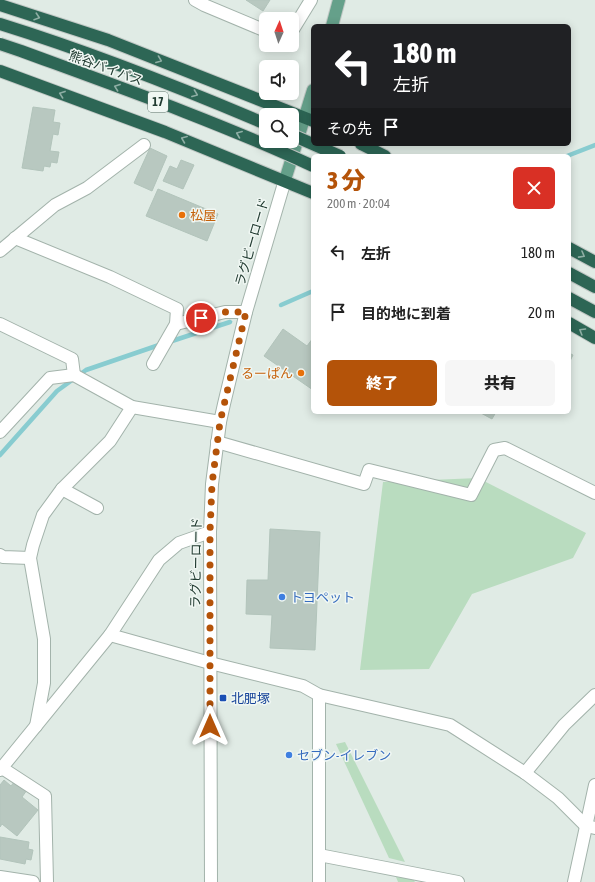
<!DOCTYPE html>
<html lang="ja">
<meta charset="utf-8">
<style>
:root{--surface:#fff;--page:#f6f6f6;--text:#222;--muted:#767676;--accent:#b45309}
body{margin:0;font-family:"Asap Condensed","Noto Sans JP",sans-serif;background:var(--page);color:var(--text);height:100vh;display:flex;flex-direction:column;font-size:15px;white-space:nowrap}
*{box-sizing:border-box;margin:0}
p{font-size:13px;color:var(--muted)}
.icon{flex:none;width:22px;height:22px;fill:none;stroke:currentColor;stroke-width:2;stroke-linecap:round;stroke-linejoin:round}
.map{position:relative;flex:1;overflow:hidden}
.drawer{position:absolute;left:311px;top:154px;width:260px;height:260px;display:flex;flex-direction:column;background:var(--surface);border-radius:6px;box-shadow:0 2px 10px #0003}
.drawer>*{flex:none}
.banner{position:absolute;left:311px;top:24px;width:260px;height:122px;border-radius:6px;box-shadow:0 2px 10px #0003;background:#202124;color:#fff;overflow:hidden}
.needle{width:26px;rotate:3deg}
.controls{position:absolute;left:259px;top:12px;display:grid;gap:8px}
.controls a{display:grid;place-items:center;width:40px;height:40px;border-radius:6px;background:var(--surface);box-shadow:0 2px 10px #0003;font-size:20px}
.pin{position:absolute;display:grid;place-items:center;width:34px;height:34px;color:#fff;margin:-17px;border:2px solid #fff;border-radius:50%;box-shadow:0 1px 4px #0007}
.me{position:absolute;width:44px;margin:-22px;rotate:0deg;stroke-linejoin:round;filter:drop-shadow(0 0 3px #0008)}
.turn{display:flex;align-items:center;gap:14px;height:84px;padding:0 16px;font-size:18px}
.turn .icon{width:52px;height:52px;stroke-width:2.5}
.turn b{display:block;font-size:28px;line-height:34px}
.then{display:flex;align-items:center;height:38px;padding:0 16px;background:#0003;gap:8px;font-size:15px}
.round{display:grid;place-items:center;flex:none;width:42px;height:42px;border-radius:6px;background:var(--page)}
.summary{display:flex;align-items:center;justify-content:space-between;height:68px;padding:0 16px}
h1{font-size:24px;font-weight:800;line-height:30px;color:var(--accent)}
.button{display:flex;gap:8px;margin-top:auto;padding:8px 16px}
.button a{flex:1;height:46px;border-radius:6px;background:var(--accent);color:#fff;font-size:16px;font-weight:800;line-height:46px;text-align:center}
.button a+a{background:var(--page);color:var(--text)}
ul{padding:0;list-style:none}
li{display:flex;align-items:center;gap:12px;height:60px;padding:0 16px}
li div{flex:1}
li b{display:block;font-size:15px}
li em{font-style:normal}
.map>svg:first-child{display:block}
.green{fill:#b9dcbf}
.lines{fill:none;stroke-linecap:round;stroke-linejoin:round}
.stream{stroke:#88ccd0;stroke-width:4.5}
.building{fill:#b8c8c0;stroke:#b2c4bb}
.minor-casing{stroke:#a3b3ab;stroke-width:14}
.major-casing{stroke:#c1c8c5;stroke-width:14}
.highway-casing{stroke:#c1c8c5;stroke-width:14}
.minor{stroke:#fff;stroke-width:12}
.major{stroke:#65a08a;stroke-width:12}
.highway{stroke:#2d6655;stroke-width:12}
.highway-bridge-casing{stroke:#c1c8c5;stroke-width:14;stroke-linecap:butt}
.highway-bridge{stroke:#2d6655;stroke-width:12}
.oneway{stroke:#8eaea4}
.route{stroke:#b45309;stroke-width:7;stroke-dasharray:0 12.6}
.food-dot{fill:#e8710a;stroke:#f0f7f3;stroke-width:1.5}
.shop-dot{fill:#3f7fe0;stroke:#f0f7f3;stroke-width:1.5}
.transit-dot{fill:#1a4fb4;stroke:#f0f7f3;stroke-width:1.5}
.labels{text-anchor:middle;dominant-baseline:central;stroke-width:3;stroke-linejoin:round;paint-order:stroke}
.shield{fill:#f0f7f3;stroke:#5f736b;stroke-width:1}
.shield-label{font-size:12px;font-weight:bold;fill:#213b31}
.street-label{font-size:13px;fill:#213b31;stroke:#f0f7f3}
.food-label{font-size:13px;fill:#c56008;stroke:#f0f7f3;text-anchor:start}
.shop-label{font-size:13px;fill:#366cbe;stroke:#f0f7f3;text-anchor:start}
.transit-label{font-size:13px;fill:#164399;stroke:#f0f7f3;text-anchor:start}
</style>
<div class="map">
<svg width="595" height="882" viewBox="0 0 595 882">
<rect width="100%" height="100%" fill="#e0ebe5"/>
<g class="green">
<polygon points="478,478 586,533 573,558 472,594 429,669 360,670 383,482"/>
<polygon points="345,742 405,862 389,858 336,744"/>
<polygon points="396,877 413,879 415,882 398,882"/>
</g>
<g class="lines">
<g class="stream">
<polyline points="567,156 595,145"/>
<polyline points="281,305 313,291"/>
<polyline points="169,342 230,322"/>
<polyline points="0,455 57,391 86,370 162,344"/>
</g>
</g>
<g class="building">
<polygon points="246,0 270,0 263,11"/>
<polygon points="33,107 55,110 53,122 60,123 58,135 53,134 50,151 59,152 57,163 51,162 50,167 44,166 43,171 22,168"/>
<polygon points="150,148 167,156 152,191 134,183"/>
<polygon points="181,160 194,165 183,189 163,181 170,166 177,169"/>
<polygon points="158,189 218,214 207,241 146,216"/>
<polygon points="283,329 307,346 313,338 313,390 264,356"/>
<polygon points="569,353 573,355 569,363"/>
<polygon points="479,412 496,412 492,419"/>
<polygon points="270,529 320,532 315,650 270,648 272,615 246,614 247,580 268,580"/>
<polygon points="4,780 11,786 15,781 27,790 22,797 38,810 17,836 2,824 0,827 0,785"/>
<polygon points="0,837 29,842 28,849 33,850 31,860 26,859 25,864 0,859"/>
</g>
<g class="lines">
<defs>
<g id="minor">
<polyline points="195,0 204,5 266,31"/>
<polyline points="292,31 311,0"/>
<polyline points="15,238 110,277 177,309 176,324 153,364"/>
<polyline points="0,251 55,205 87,188 144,145"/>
<polyline points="0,324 72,359 74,375"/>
<polyline points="176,324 225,312 246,312"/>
<polyline points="0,432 50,378 74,375 132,407 220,422"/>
<polyline points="217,442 364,484 369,470 471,495 494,450 505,448 595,493"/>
<polyline points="62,489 97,508"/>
<polyline points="0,555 3,557 30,558"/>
<polyline points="110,635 210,663 303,686 319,695 450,725 525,773 558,798 586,826 595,828"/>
<polyline points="36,726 44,683 44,639 30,558 33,545 43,515 62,489 110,441 132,407"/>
<polyline points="2,768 45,796 47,882"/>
<polyline points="0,770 110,635 159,560 179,543 210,532"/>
<polyline points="525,773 564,725 595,695"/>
<polyline points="319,855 458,882"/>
<polyline points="0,877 33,882"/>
<polyline points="211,882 210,532 212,484 220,422 224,404 246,312 285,180"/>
<polyline points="319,882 319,695"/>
<polyline points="574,882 595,785"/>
</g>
<g id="major">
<polyline points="332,26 339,0"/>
<polyline points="285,180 313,90"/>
</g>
<g id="highway">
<polyline points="0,5 108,40 313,121"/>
<path d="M0 24C90 52 179 87 266 124"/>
<polyline points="0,71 165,132 313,193"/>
<polyline points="361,144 385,156"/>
<polyline points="569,248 595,262"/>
<polyline points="569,273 595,287"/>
<polyline points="569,298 595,312"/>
<polyline points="569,323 595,338"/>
</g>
</defs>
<use href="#minor" class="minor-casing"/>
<use href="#major" class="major-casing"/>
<use href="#highway" class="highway-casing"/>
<use href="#minor" class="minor"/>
<use href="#major" class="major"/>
<use href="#highway" class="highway"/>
<defs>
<g id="highway-bridge">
<path d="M0 44 21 51C119 87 218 122 313 166"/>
<polyline points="292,135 340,156"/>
</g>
</defs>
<use href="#highway-bridge" class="highway-bridge-casing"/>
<use href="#highway-bridge" class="highway-bridge"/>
</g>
<defs><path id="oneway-chevron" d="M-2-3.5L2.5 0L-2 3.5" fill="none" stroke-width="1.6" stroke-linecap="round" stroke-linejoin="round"/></defs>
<g class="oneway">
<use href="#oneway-chevron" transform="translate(37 17) rotate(18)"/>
<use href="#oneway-chevron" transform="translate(159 60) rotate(21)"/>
<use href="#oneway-chevron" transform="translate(117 87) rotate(-160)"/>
<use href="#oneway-chevron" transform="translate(62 94) rotate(-160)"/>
<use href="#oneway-chevron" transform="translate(195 94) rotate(21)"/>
<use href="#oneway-chevron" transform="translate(239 134) rotate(-158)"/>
<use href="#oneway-chevron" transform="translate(184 139) rotate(-158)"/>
<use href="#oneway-chevron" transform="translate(582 255) rotate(29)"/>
<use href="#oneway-chevron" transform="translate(582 331) rotate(-149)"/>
</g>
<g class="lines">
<polyline class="route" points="201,318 225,312 246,312 220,422 212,484 210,532 210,726"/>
</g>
<g class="food-dot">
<circle cx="182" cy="215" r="4"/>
<circle cx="301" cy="373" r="4"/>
</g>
<g class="shop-dot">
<circle cx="282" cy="597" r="4"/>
<circle cx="289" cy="755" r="4"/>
</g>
<rect class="transit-dot" x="219" y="694" width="8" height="8" rx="2"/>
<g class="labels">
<rect class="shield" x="148" y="92" width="20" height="20" rx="3"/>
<g class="shield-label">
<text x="158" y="102">17</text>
</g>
<g class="street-label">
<text transform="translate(106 68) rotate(20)">熊谷バイパス</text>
<text transform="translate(252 242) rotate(-74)">ラグビーロード</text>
<text transform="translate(196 563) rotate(-89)">ラグビーロード</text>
</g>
<g class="food-label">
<text x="190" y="215">松屋</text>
<text x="293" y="373" text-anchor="end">るーぱん</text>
</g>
<g class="shop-label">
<text x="290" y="597">トヨペット</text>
<text x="297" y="755">セブン-イレブン</text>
</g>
<g class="transit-label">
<text x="231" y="698">北肥塚</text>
</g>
</g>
</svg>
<div class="controls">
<a><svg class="needle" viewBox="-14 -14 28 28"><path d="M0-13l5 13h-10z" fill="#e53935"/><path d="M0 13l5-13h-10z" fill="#767676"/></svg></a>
<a><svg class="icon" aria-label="sound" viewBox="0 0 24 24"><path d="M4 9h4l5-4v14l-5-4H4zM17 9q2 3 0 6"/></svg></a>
<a><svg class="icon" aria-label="search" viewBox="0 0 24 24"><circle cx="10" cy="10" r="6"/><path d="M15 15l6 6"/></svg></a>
</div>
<div class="pin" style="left:201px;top:318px;background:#d93025"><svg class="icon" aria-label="arrive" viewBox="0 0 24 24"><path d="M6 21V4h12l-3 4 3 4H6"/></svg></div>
<svg class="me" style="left:210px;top:726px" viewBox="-20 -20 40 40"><path d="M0-17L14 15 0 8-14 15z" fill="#b45309" stroke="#fff" stroke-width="4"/></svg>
<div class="banner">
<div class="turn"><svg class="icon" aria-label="left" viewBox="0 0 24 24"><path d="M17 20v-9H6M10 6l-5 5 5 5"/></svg><div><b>180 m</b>左折</div></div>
<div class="then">その先<svg class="icon" aria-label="arrive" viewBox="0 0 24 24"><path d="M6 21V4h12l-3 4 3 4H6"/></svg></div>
</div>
<section class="drawer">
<div class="summary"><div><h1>3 分</h1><p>200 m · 20:04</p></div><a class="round" style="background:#d93025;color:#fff"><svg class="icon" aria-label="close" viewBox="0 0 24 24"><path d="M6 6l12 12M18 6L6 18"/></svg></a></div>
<ul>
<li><svg class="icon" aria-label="left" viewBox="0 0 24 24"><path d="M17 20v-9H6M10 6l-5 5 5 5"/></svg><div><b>左折</b></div><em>180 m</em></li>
<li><svg class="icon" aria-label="arrive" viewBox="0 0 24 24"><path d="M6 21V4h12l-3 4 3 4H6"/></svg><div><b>目的地に到着</b></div><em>20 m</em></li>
</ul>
<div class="button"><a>終了</a><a>共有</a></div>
</section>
</div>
